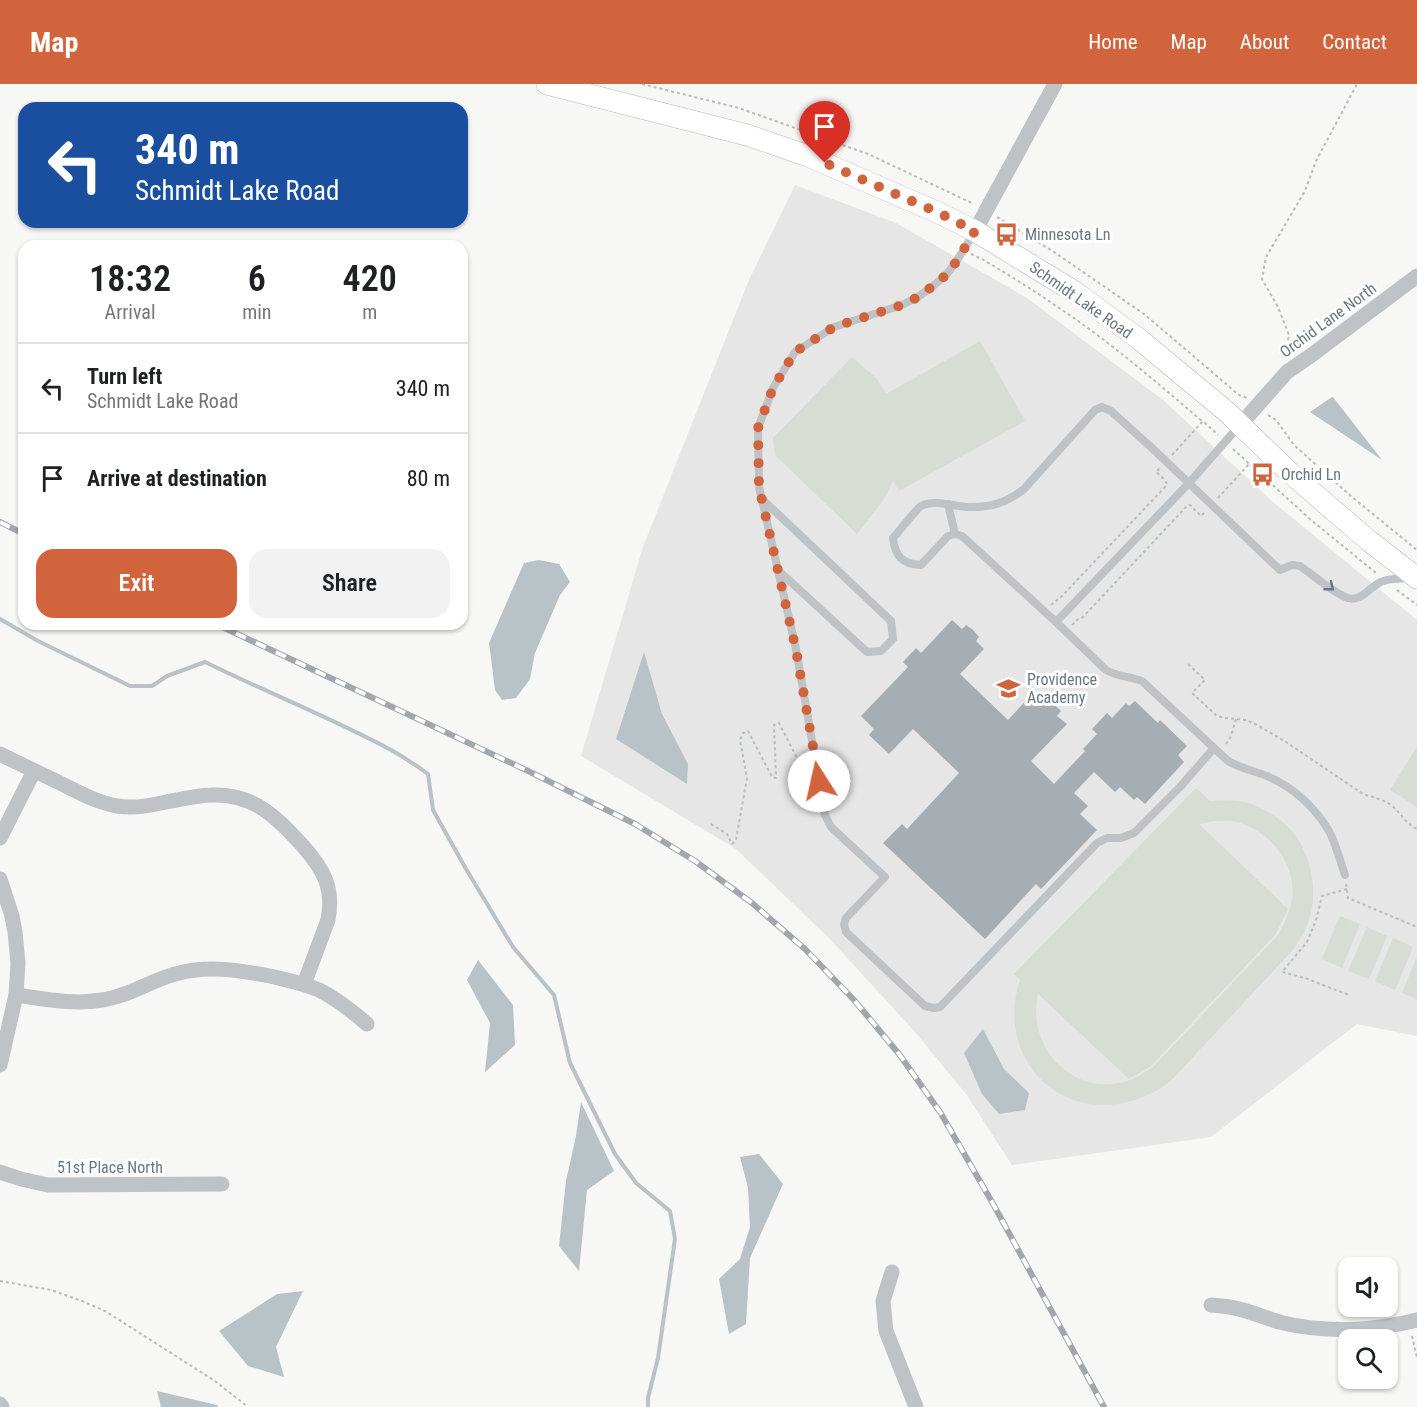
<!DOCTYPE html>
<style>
:root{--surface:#fff;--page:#f2f2f2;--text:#202124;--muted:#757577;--line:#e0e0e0;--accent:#d1643c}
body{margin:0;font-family:"Roboto Condensed",sans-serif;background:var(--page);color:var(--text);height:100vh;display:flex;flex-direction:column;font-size:22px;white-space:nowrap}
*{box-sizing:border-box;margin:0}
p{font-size:20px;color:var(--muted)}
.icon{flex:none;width:33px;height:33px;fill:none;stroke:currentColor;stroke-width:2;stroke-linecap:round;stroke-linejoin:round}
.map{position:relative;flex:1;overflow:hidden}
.details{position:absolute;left:18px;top:156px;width:450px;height:390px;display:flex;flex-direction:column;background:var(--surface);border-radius:18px;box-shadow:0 2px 4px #0004}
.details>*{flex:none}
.top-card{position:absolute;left:18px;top:18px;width:450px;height:126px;border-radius:18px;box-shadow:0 2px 4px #0004;background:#1a4fa0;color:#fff;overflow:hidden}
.buttons{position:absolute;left:1338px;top:1173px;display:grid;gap:12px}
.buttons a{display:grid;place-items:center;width:60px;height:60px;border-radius:12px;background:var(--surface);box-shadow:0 2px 4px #0004;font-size:30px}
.pin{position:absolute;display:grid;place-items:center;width:51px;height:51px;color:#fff;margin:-62px -26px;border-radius:50% 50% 50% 0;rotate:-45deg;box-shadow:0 0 6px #0007}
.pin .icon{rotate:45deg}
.me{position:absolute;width:66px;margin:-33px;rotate:350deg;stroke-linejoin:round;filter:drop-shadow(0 0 4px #0008)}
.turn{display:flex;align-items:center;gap:21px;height:126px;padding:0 18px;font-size:27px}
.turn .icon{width:78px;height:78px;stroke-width:2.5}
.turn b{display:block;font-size:42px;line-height:51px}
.eta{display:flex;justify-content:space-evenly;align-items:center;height:102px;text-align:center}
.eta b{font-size:36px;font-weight:600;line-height:42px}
.action{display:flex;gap:12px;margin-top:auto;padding:12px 18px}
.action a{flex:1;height:69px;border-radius:18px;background:var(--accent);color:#fff;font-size:24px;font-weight:600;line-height:69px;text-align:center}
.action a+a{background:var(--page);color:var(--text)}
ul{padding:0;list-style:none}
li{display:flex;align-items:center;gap:18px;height:90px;padding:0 18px;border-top:2px solid var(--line)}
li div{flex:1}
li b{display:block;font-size:22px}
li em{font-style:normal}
header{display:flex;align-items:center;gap:36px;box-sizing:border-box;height:84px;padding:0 30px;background:var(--accent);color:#fff}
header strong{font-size:28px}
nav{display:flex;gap:33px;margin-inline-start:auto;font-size:21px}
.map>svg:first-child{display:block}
.built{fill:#e5e6e5}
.green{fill:#d7dcd4;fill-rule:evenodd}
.water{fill:#b9c3c7}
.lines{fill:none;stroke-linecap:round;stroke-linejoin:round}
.stream{stroke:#b9c3c7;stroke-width:4}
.building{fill:#a7aeb3}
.secondary-casing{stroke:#b4b8bc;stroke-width:22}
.path{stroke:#b9bcbe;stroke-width:2;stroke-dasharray:3 3;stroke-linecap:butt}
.lane{stroke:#bfc3c6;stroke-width:8}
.street{stroke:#bfc3c6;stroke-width:15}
.secondary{stroke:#fff;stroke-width:21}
.rail-casing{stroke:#a1a7ac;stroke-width:6}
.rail{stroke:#fff;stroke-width:4;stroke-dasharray:11;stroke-linecap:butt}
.oneway{stroke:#6a7783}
.route{stroke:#d1643c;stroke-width:10;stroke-dasharray:0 18}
.labels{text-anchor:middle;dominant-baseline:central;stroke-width:6;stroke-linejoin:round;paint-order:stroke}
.poi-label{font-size:16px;fill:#6a7783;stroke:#fff;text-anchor:start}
.street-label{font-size:16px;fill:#6a7783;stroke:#fff}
</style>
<header>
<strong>Map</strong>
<nav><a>Home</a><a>Map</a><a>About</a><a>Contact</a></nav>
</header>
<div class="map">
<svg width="1417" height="1323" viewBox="0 0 1417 1323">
<rect width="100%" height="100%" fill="#f7f7f5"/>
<polygon class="built" points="795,101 896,139 1027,214 1162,315 1273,418 1417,536 1417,952 1357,940 1211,1053 1012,1081 966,1010 915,948 829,854 736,765 581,672 643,463 749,196"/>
<g class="green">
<polygon points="980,257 1025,337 899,407 893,397 885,414 857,450 775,371 773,354 852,273 877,295 886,310"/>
<polygon points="1417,663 1417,723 1390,706"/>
<path d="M1196 704 1210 717C1225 716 1238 715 1252 720 1264 725 1278 733 1287 742 1313 767 1321 814 1305 846 1302 853 1297 860 1293 866 1264 897 1235 928 1206 959 1194 971 1180 989 1168 999 1128 1029 1070 1030 1036 990 1014 963 1009 929 1020 896L1014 890ZM1214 737C1221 737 1230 736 1237 738 1270 747 1297 780 1292 815 1290 828 1285 838 1279 850L1153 983C1144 989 1135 995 1124 998 1071 1012 1026 962 1038 910L1129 995 1150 983 1275 851 1288 825 1199 740Z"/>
<polygon points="1340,832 1360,840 1342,884 1322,875"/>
<polygon points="1367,843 1387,852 1369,895 1348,887"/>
<polygon points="1393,854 1413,863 1395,906 1375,897"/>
<polygon points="1417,872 1417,915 1402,909"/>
</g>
<g class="water">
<polygon points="1332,313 1333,313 1382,376 1310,328"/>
<polygon points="539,476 559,480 570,498 560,511 535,569 530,595 516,614 502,616 495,606 489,559 524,479"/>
<polygon points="644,568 662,630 688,680 687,700 616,655"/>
<polygon points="478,876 513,921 515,961 485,988 490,939 467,896"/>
<polygon points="983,945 1004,985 1029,1009 1025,1026 999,1030 982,1010 964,969"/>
<polygon points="581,1018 614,1087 587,1106 579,1187 559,1162 566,1097 576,1052"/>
<polygon points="759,1070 783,1100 750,1174 746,1240 729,1250 719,1195 740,1175 750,1143 748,1104 740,1073"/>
<polygon points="303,1207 276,1263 284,1293 248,1282 219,1247 277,1210"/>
<polygon points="157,1307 217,1321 218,1323 161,1323"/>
</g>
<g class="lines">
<path class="stream" d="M0 535 38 557 130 602H152L167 592 205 578C268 609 332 634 393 667 405 674 417 682 428 690L433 726 466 785 513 863 554 911 570 979 615 1070 636 1099 670 1127 675 1155 658 1274 648 1314V1323"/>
</g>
<polygon class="building" points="952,536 962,545 966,541 973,546 979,553 976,557 984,565 960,590 1008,636 1033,609 1042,617 1046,613 1061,627 1057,632 1067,640 1031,677 1054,700 1085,667 1083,665 1097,650 1092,645 1107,629 1112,634 1126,619 1129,622 1135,617 1158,639 1160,636 1187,662 1178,671 1184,678 1145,720 1137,713 1134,716 1120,703 1115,708 1094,688 1074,709 1088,722 1080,730 1097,746 1041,805 1036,800 985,855 883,759 902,740 907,745 959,689 913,645 889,670 869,651 874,645 861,632 908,583 903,578 916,564 921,569"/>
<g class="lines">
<defs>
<polyline id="secondary" points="547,0 747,51 808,72 939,129 975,147 1075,208 1139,255 1227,328 1289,388 1368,456 1417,494"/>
</defs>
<use href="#secondary" class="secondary-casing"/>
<g class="path">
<polyline points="642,0 739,24 868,70 974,120"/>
<polyline points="997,133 1054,168 1144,230 1239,311 1247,314"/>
<path d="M971 170 982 175C1007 190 1032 205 1056 222 1108 256 1155 297 1202 337"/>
<polyline points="1283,273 1286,269 1289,251 1278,223 1262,195 1266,173 1305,107 1316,77 1357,0"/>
<polyline points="1268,331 1276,336 1294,361 1352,413 1417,466"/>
<polyline points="1233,365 1311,436 1376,489"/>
<polyline points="1172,371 1203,337 1218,351"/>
<polyline points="1218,414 1249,380"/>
<polyline points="1397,506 1417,521"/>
<polyline points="1051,521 1062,512 1165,403 1167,400 1165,396 1156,388 1160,384"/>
<polyline points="1072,541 1077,536 1083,533 1187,422 1190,421 1201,432 1204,429"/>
<path d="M1188 580 1205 596 1192 609 1217 632 1225 634 1246 636 1257 641 1286 658 1363 710C1372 713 1382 715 1391 721 1401 729 1405 739 1417 745"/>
<polyline points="1226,660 1231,652 1236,635"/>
<polyline points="711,740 727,750 732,760 736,756 747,694 740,656 743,649 748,647 772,693 776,694 774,641 779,639 807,694"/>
<polyline points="1346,800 1348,814 1417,843"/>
<polyline points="1347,805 1322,812 1316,836 1307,858 1282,888 1305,894 1349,911"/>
<polyline points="0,1197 51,1206 82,1217 105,1227 215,1297 248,1323"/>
<polyline points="1412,1252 1417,1273"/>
</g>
<g class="lane">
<polyline points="974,149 956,178 946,191 933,202 918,213 902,221 834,243 795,268 773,304 758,344 759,403 796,565 825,731 831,743 885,793 846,834 844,840 846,848 925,922 934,924 940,923 1097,759 1107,754 1121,754 1134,749 1180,703 1214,664"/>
<polyline points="762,415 891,537 893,555 881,567 867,568 780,488"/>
<polyline points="948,420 955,450"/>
<polyline points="1056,538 1189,399 1239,342"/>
<path d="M1345 791C1340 777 1336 760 1329 747 1315 723 1293 703 1267 692 1254 687 1240 684 1228 677L1142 597C1130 592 1117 593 1106 586L1056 538 962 452 955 450 948 452 921 481C902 480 895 472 893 454 899 448 916 425 921 422 933 415 954 422 967 423 990 424 1006 419 1024 405L1095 326 1102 323 1111 327 1152 364 1280 486 1292 481 1300 482C1312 490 1336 511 1348 514 1362 518 1369 503 1381 498 1389 494 1400 495 1409 494"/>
</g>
<g class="street">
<polyline points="975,147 1055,0"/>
<polyline points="1240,341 1287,288 1313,270 1417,192"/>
<path d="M0 670C22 681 44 691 66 702 82 710 99 719 117 722 135 725 153 721 171 717 184 715 198 711 211 711 254 709 276 733 303 762 324 786 334 804 328 836L304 900"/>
<polyline points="0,754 34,687"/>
<polyline points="0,795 12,832 15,848 18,879 16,911 0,981"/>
<path d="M16 911C45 915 74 921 102 916 129 912 150 897 175 890 208 881 238 886 270 892 286 896 303 899 319 906 337 915 352 927 367 940"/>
<polyline points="0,1088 21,1095 48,1101 222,1100"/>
<polyline points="892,1188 883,1217 886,1247 916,1323"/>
<path d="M1211 1221C1219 1222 1227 1222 1234 1224 1251 1227 1267 1235 1283 1239 1326 1249 1374 1247 1417 1236"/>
<polyline points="0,1320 2,1323"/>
</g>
<use href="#secondary" class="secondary"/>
<defs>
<g id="rail">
<polyline points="0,438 24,450"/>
<polyline points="216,540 526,686 635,740 695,777 752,819 805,865 854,916 899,970 940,1028 992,1118 1104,1323"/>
</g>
</defs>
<use href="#rail" class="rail-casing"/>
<use href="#rail" class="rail"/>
</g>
<defs><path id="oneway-chevron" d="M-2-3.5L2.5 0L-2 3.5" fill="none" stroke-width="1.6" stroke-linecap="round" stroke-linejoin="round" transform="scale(1.5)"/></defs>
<use class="oneway" href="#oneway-chevron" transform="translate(1330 503) rotate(38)"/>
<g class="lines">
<polyline class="route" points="819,697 796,566 759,403 758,344 773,304 795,268 834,243 902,221 918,213 933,202 946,191 956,178 975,147 939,129 825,79"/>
</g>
<defs>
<symbol id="bus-bare" viewBox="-9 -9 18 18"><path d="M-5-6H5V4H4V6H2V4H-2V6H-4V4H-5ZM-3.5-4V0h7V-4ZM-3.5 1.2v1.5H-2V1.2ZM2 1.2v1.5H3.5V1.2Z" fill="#d1643c" stroke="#fff" stroke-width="2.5" paint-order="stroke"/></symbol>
<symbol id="school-bare" viewBox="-9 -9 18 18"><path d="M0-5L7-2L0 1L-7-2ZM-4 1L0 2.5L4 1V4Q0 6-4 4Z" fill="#d1643c" stroke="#fff" stroke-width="2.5" paint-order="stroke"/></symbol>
</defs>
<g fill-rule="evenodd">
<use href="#bus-bare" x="990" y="134" width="33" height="33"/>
<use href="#bus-bare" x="1246" y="374" width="33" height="33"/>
<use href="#school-bare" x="992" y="588" width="33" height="33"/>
</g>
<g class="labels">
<g class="poi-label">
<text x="1025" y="150">Minnesota Ln</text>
<text x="1281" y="390">Orchid Ln</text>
<text x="1027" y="595">Providence<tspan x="1027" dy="18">Academy</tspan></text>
</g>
<g class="street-label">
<text transform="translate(1081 216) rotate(35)">Schmidt Lake Road</text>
<text transform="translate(1328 236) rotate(-36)">Orchid Lane North</text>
<text x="110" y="1083">51st Place North</text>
</g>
</g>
</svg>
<div class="buttons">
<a><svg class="icon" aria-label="sound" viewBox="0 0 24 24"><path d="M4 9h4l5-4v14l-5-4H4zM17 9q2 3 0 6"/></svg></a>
<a><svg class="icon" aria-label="search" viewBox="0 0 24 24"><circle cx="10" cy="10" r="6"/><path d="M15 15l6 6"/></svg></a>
</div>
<div class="pin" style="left:825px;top:79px;background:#d93025"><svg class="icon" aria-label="arrive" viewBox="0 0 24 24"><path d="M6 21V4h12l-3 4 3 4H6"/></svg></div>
<svg class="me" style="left:819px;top:697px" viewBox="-20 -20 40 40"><circle r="19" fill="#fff"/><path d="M0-13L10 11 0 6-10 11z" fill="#d1643c"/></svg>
<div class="top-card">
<div class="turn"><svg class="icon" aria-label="left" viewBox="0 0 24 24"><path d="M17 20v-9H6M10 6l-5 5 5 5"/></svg><div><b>340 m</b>Schmidt Lake Road</div></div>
</div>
<section class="details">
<div class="eta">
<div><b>18:32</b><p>Arrival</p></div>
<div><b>6</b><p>min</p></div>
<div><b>420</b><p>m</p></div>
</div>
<ul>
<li><svg class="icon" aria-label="left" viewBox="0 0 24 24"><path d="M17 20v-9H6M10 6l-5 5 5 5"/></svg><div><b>Turn left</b><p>Schmidt Lake Road</p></div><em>340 m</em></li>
<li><svg class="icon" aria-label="arrive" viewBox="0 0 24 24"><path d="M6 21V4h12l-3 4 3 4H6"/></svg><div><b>Arrive at destination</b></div><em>80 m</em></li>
</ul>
<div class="action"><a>Exit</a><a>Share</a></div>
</section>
</div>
